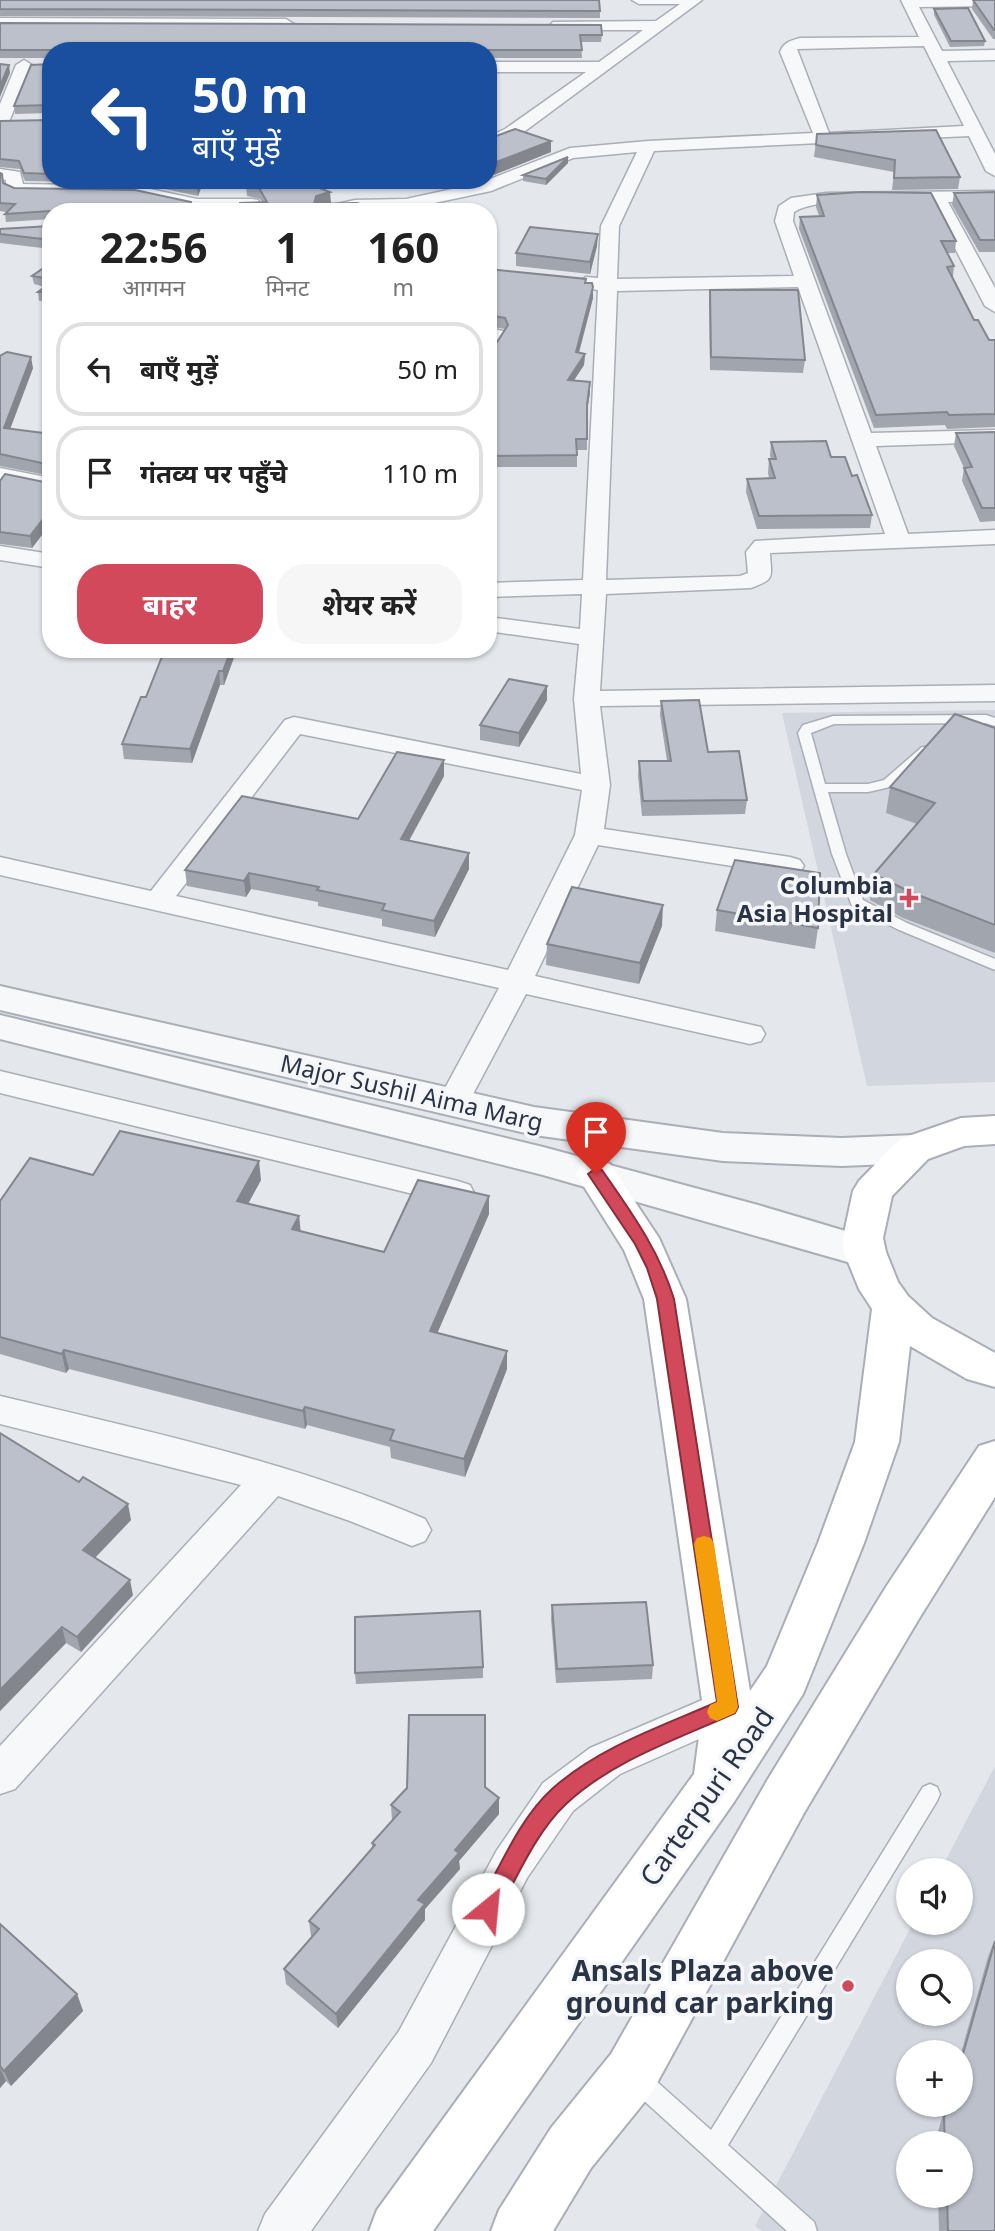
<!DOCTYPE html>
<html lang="hi">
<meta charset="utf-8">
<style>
:root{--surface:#fff;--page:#f6f6f6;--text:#222;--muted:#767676;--line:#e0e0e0;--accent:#d1495b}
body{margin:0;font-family:"Noto Sans","Noto Sans Devanagari",sans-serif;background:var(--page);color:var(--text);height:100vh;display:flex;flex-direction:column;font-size:26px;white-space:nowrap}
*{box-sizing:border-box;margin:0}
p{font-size:23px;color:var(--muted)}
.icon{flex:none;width:38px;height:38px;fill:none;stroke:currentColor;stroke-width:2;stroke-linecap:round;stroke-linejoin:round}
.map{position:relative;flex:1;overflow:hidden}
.details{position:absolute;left:42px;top:203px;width:455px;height:455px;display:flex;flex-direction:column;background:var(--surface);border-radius:28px;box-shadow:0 2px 5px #0004}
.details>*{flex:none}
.hud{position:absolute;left:42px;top:42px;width:455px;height:147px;border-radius:28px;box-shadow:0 2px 5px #0004;background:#1a4fa0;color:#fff;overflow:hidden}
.buttons{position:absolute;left:896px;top:1858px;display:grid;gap:14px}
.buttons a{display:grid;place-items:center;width:77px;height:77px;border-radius:50%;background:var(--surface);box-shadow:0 2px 5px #0004;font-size:35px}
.pin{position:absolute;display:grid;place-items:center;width:60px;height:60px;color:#fff;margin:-72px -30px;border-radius:50% 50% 50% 0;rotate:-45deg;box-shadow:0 0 7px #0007}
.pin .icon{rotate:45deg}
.me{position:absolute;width:77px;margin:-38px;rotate:28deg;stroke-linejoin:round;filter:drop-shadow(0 0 5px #0008)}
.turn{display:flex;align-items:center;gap:24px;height:147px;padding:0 35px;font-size:32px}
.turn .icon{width:91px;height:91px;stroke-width:2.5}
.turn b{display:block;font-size:49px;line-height:60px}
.eta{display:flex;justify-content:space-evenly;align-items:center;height:119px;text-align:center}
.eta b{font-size:42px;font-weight:700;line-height:49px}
.button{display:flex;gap:14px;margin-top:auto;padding:14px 35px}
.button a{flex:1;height:80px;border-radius:28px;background:var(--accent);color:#fff;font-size:28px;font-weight:700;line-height:80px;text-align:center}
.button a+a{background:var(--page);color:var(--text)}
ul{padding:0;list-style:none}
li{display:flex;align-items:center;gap:21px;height:94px;margin:0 14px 10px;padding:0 21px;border:4px solid var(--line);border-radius:28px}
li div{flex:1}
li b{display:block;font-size:26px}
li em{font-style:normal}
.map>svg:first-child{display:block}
.built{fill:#d2d6de;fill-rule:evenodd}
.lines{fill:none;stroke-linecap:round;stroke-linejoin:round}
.service-casing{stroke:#a9aeb7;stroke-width:3}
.minor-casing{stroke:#a9aeb7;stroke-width:3}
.tertiary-casing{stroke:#a9aeb7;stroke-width:4}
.secondary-casing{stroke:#a9aeb7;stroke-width:4}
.service{fill:#f7f8fa;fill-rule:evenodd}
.minor{fill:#f7f8fa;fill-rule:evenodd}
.tertiary{fill:#f7f8fa;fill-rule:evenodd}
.secondary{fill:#fff;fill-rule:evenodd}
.wall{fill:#a1a5ae}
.shaded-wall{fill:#83868d}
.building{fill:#bbc0ca;stroke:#83868d;stroke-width:2}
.route{fill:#d1495b;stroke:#882f3b;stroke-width:2}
.slow{fill:#f59e0b}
.poi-dot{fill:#d1495b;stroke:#f4f6f9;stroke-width:2.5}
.labels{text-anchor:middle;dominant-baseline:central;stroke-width:7;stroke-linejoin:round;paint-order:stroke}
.poi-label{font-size:24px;font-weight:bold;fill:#2b3445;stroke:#f4f6f9;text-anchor:end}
.street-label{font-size:24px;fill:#2b3445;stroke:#f4f6f9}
.near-street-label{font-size:28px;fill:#2b3445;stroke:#f4f6f9}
.near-poi-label{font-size:28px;font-weight:bold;fill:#2b3445;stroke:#f4f6f9;text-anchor:end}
</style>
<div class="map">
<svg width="995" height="2231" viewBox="0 0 995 2231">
<rect width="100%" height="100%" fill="#e4e7ec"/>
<g class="built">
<polygon points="995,710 995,1082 867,1086 782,713"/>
<path d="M995 1766V2231H762L755 2226 913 1923H961V1871H940ZM908 1962H961V2014H908ZM908 2053H961V2105H908ZM908 2144H961V2196H908Z"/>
</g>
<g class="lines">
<defs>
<g id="service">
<polygon points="986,715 995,718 995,726 985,723 834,724 811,733 825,784 868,784 884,780 922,747 932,747 932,753 894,786 868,792 828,792 846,854 863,900 907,923 995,959 995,970 897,929 852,906 832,854 798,733 803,725 833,716"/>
<polygon points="930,1784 937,1787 940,1794 937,1801 728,2145 814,2222 817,2231 787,2231 630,2088 627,2080 630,2072 638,2069 646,2072 711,2130 923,1787"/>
</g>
<g id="minor">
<polygon points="632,0 702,0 517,137 488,149 488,137 505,129 586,72 488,72 488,62 599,62 643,30 558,30 553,28 550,25 553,22 656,21 680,4 639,4"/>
<path d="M901 0H995V6L919 7 942 51 995 50V60L947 61 995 154V176L986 171 969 136 654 151 619 226 617 279 794 276 775 221 779 206 791 198 826 193 995 191V201L948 202 995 288V312L985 306 931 202C899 202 817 196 794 212L793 221 871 433 995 430V442L876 446 908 534 995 530V544L770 553C771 577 776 579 751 588L606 594 600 691 995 685V701L600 706 610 785 604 829 790 857 800 860 804 866 800 872 790 875 598 845 535 976 761 1027 765 1034 761 1041 750 1044 526 994 464 1111 453 1114 442 1111 437 1103 499 988 0 875V857L151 891 285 720 294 717 581 774 574 699 579 644 488 631V617L580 629 582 594 488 597V583L583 580 598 290 579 287 577 283 586 277 598 278 601 226 637 152 573 158 491 191 406 209 316 212 319 208 355 200 406 199 480 183 570 148 648 141 813 133 780 52C784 42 790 41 800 38L919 37ZM924 46 964 126 829 133 797 49ZM798 287 885 534 755 541 746 552 748 573 740 576 606 580 617 291ZM300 734 582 790 575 835 508 970 176 896Z"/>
<polygon points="0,18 286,19 294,24 286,29 0,28"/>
<polygon points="24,60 32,65 9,122 0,127 0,104 16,65"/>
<polygon points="0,169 20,172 23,184 136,186 197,199 252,199 258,200 265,212 197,209 136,196 15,194 6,189 6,180 0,179"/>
<polygon points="488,328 503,331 506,335 495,352 488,354"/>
<polygon points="0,468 51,478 51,492 0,482"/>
<polygon points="0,546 51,554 51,568 0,560"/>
<polygon points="0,1071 458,1181 470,1185 474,1193 470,1201 458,1205 0,1093"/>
<path d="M0 1396C144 1430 288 1461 425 1519L431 1530 425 1541 412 1546 350 1521 278 1496 15 1789 0 1794V1746L241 1485 0 1424Z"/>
<polygon points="728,1689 742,1694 748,1707 742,1720 620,1774 573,1811 527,1878 431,2063 311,2231 258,2231 265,2214 399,2031 497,1850 543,1783 590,1748"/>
</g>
<g id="tertiary">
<polygon points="0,986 534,1107 723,1133 842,1138 914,1135 928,1139 934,1149 928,1159 914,1163 842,1166 723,1161 534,1135 0,1010"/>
<polygon points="0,1015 543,1147 758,1205 879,1241 886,1252 879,1263 865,1267 543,1175 0,1039"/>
</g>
<g id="secondary">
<polygon points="995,1116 995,1144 964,1146 928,1159 892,1196 883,1238 886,1252 898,1282 908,1296 932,1318 995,1353 995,1387 967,1379 910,1346 899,1442 864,1543 803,1694 734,1802 433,2231 369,2231 377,2210 694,1774 703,1707 644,1299 624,1250 576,1174 582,1164 596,1160 610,1164 659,1238 686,1299 750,1691 767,1666 818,1543 855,1442 872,1309 859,1289 844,1252 843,1238 853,1191 859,1181 900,1139 961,1118"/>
<polygon points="995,1441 995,1497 920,1617 804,1813 651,2094 591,2168 553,2231 491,2231 499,2210 551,2128 611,2054 768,1779 886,1587 979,1446"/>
</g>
</defs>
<use href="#service" class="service-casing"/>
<use href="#minor" class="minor-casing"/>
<use href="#tertiary" class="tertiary-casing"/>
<use href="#secondary" class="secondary-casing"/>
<use href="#service" class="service"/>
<use href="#minor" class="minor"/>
<use href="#tertiary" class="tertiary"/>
<use href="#secondary" class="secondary"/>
</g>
<g class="wall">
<polygon points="0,0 600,11 600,18 0,16"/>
<polygon points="973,0 995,0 995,39 993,39 972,9"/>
<polygon points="934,9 985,41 984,46 950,47 934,15"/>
<polygon points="0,23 602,35 601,42 581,42 582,58 488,58 488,51 51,51 51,58 0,58"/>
<polygon points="51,64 51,113 15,114 14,106"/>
<polygon points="51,120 51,180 204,180 198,196 136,183 25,181 20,169 0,167 0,121"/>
<polygon points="817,134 960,177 958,189 892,190 894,172 814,157"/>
<polygon points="488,139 551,141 551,152 491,176 488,175"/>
<polygon points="568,157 568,163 546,185 523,181 523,175"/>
<polygon points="0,173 4,183 14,188 191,202 192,211 192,212 51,212 51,219 6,222 5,214 6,212 0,211"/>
<polygon points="246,186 331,203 262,202 260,199 247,196"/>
<polygon points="995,192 995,252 979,252 952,205 954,193"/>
<polygon points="817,195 956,241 955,253 947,253 954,266 953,277 974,320 989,340 995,340 995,427 947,429 945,425 874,428 799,229 800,217 819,216 816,207"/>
<polygon points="51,222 51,249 0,243 0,229 50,226"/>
<polygon points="597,246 590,274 516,266 516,253"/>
<polygon points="51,263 51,301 39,301 38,292 45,287 34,284 32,276"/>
<polygon points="488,269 586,279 586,283 593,298 579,353 585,354 584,365 574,380 590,393 587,412 587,450 577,450 577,467 488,467 488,344 497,342 505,329 488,326"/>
<polygon points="710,290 805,360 803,373 710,370 709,303"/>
<polygon points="0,356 33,368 10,429 51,434 51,476 0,466"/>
<polygon points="995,432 995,521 980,522 962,481 964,468 954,446 956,433"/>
<polygon points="771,442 831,457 852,476 872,515 870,528 757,529 746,492 747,479 769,478 768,473 769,459 771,459 770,456"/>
<polygon points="0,481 49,483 51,481 51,528 48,527 32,548 0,544"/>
<polygon points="237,649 224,685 220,685 192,763 124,759 122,744 146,697"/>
<polygon points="547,700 519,747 480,740 480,725"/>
<polygon points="661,701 708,752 747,800 745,814 642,816 638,776 639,761 667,761 660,715"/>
<polygon points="995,728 995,953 903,918 870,900 874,874 917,824 886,813 890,787"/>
<polygon points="444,776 409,841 469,853 469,869 435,937 382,926 382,919 318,906 318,902 251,889 246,897 187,886 185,870 358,819"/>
<polygon points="717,910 818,928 815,949 715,931"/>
<polygon points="662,926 639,984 546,965 547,944"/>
<polygon points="93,1175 261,1180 248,1203 299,1216 300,1232 384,1252 489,1214 437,1333 507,1351 507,1369 465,1477 391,1458 390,1447 307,1425 305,1429 69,1369 66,1373 0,1354 0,1201"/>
<polygon points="0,1433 131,1520 95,1558 133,1595 81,1652 66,1643 0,1711"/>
<polygon points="552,1605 653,1665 652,1679 556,1683 551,1619"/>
<polygon points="483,1667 483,1678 356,1684 355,1673"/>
<polygon points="485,1787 499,1798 499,1814 459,1861 460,1869 425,1909 425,1920 338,2028 286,1984 284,1969 312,1937 311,1936 309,1921 372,1848 372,1843 392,1821 391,1805"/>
<polygon points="0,1924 77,1994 83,2011 11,2086 6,2081 0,2088"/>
<polygon points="995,1939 995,2231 939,2231 938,2196 961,2196 961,2144 936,2144 936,2138 946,2105 961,2105 961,2053 988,1957"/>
</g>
<g class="shaded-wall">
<polygon points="9,65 10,73 0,97 0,86"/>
<polygon points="490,122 490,133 488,135 488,123"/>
<polygon points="551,141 551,152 491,176 491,164"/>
<polygon points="568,157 568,163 546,185 546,179"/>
<polygon points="200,180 204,180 198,196 197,188"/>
<polygon points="330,192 331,203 317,206 314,204 316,196"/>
<polygon points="191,202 192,212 188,212"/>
<polygon points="598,234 597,246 590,274 590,262"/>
<polygon points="593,287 593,298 576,363 576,352"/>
<polygon points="585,354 584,365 567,391 568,380"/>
<polygon points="31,357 33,368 6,440 4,428"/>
<polygon points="590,382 590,393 586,415 587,404"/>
<polygon points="46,515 48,527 32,548 30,536"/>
<polygon points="231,649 237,649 224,685 223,671"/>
<polygon points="219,671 220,685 192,763 190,749"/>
<polygon points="547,686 547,700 519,747 519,733"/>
<polygon points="444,760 444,776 401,855 401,839"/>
<polygon points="469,853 469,869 435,937 434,921"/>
<polygon points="249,873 251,889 246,897 244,881"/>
<polygon points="663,905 662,926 639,984 640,963"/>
<polygon points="259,1161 261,1180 240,1219 237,1201"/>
<polygon points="489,1196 489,1214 430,1350 430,1331"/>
<polygon points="299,1216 301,1234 292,1229"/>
<polygon points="64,1350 69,1369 66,1373 62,1354"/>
<polygon points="507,1351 507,1369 465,1477 464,1459"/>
<polygon points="305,1407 307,1425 305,1429 303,1411"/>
<polygon points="128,1504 131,1520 87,1566 83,1550"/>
<polygon points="130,1580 133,1595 81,1652 77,1637"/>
<polygon points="62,1627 66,1643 0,1711 0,1690"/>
<polygon points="499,1798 499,1814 459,1861 460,1869 425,1909 425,1920 338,2028 336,2014 455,1850"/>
<polygon points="77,1994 83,2011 11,2086 4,2071"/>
<polygon points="0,2068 6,2081 0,2088"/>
</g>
<g class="building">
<polygon points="0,0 599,0 600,11 0,9"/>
<polygon points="973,0 995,0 995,30 994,30"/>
<polygon points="968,8 985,41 951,41 934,9"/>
<polygon points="0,23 601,25 602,35 580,35 582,50 0,50"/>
<polygon points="0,64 9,65 0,86"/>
<polygon points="51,64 51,110 50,105 14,106 31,65"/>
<polygon points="51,120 51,174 24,173 19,161 0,159 0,121"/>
<polygon points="515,129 551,141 491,164 488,163 488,139"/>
<polygon points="936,130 960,177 894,178 895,160 816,145 817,134"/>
<polygon points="568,157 546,179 523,175"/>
<polygon points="0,173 2,174 3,183 14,188 135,190 191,202 188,212 51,212 50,211 5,214 15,204 0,203"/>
<polygon points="160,180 200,180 197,188"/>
<polygon points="248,180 299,180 330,192 316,196 314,204 357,203 384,212 237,212 240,203 267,202 259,188 246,186"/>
<polygon points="861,192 931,193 956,241 941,241 954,266 947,267 974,320 978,320 989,340 995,340 995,414 949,415 947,412 876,415 800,217 824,216 817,195"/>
<polygon points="995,192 995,240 980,240 954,193"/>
<polygon points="51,222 51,240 0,234 0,229 50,226"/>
<polygon points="530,227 598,234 590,262 516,253"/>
<polygon points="51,263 51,279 32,276"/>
<polygon points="488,269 586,279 585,283 592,283 593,287 576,352 585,354 568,380 590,382 587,404 587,439 576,439 577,455 488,456 488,440 489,439 488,439 488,344 497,342 508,325 505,318 488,315"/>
<polygon points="51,282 51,292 38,292"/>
<polygon points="710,290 798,290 805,360 711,357"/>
<polygon points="7,352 31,357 4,428 51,434 51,465 0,454 0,356"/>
<polygon points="995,432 995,508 982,508 964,468 972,467 956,433"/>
<polygon points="826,441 831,457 845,457 852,476 857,475 872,515 759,516 747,479 775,478 769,459 776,459 771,442"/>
<polygon points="5,474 49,483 51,481 51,516 46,515 30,536 0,532 0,481"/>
<polygon points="165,649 231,649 223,671 219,671 190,749 122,744 141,697 146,697"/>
<polygon points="509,679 547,686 519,733 480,725"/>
<polygon points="699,700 708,752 739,751 747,800 643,801 639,761 671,761 661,701"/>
<polygon points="955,714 995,728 995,925 908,891 874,874 935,803 890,787"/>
<polygon points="397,752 444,760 401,839 469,853 434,921 382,910 385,904 317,890 319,887 249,873 244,881 185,870 242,796 358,819"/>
<polygon points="735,860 820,873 818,928 717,910"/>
<polygon points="572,887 663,905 640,963 547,944"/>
<polygon points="120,1131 259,1161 237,1201 299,1216 292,1229 384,1252 418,1180 489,1196 430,1331 507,1351 464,1459 390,1440 394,1430 305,1407 303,1411 64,1350 62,1354 0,1337 0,1201 30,1158 93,1175"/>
<polygon points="0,1433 79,1482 83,1477 128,1504 83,1550 130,1580 77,1637 62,1627 0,1690"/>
<polygon points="646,1602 653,1665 557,1669 552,1605"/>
<polygon points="480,1611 483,1667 355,1673 355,1617"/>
<polygon points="409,1715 485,1715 485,1787 499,1798 455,1850 459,1853 418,1900 425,1904 336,2014 284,1969 319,1929 309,1921 375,1845 372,1843 400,1812 391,1805 407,1788"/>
<polygon points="0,1924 77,1994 4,2071 0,2066"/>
<polygon points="995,1941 995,2231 948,2231 947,2196 961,2196 961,2144 945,2144 944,2118 948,2105 961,2105 961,2061"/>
</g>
<path class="route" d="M596 1168 602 1170C631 1212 659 1250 674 1299L738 1707 735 1713C678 1739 613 1760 566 1804 535 1833 516 1880 495 1917L488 1920 480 1917 477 1909 480 1902C501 1865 520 1818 552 1789 599 1747 660 1727 717 1702L657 1299 647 1268 635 1244 588 1174Z"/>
<polygon class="slow" points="704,1536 711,1538 714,1544 738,1707 735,1713 717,1721 710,1718 707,1712 710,1705 717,1702 694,1544 697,1538"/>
<g class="poi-dot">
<path d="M905.5 887.5h7v7h7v7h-7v7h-7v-7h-7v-7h7z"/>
<circle cx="848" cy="1986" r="7"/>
</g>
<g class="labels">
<g class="poi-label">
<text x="893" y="884">Columbia<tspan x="893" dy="28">Asia Hospital</tspan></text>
</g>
<g class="street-label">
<text transform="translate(412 1092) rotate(13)">Major Sushil Aima Marg</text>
</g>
<g class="near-street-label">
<text transform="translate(706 1796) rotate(-55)">Carterpuri Road</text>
</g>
<g class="near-poi-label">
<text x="834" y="1970">Ansals Plaza above<tspan x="834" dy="32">ground car parking</tspan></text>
</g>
</g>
</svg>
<div class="buttons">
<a><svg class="icon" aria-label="sound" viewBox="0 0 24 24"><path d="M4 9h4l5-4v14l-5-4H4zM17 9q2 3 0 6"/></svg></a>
<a><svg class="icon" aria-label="search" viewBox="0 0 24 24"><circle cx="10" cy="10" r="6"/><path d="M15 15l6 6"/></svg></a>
<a>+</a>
<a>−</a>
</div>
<div class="pin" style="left:596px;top:1174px;background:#d93025"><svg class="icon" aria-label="arrive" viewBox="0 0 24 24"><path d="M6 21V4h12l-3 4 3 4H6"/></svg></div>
<svg class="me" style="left:488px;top:1909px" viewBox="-20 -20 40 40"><circle r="19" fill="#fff"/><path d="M0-13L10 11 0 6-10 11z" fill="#d1495b"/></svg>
<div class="hud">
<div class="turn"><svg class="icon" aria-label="left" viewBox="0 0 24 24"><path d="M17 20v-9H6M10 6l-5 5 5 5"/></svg><div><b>50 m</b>बाएँ मुड़ें</div></div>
</div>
<section class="details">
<div class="eta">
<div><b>22:56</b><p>आगमन</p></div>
<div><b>1</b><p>मिनट</p></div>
<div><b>160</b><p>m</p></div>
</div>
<ul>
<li><svg class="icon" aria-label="left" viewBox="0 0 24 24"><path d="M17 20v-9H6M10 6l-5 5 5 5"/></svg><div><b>बाएँ मुड़ें</b></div><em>50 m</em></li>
<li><svg class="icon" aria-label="arrive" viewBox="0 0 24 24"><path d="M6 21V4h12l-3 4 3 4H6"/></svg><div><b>गंतव्य पर पहुँचे</b></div><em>110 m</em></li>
</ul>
<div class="button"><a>बाहर</a><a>शेयर करें</a></div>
</section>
</div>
